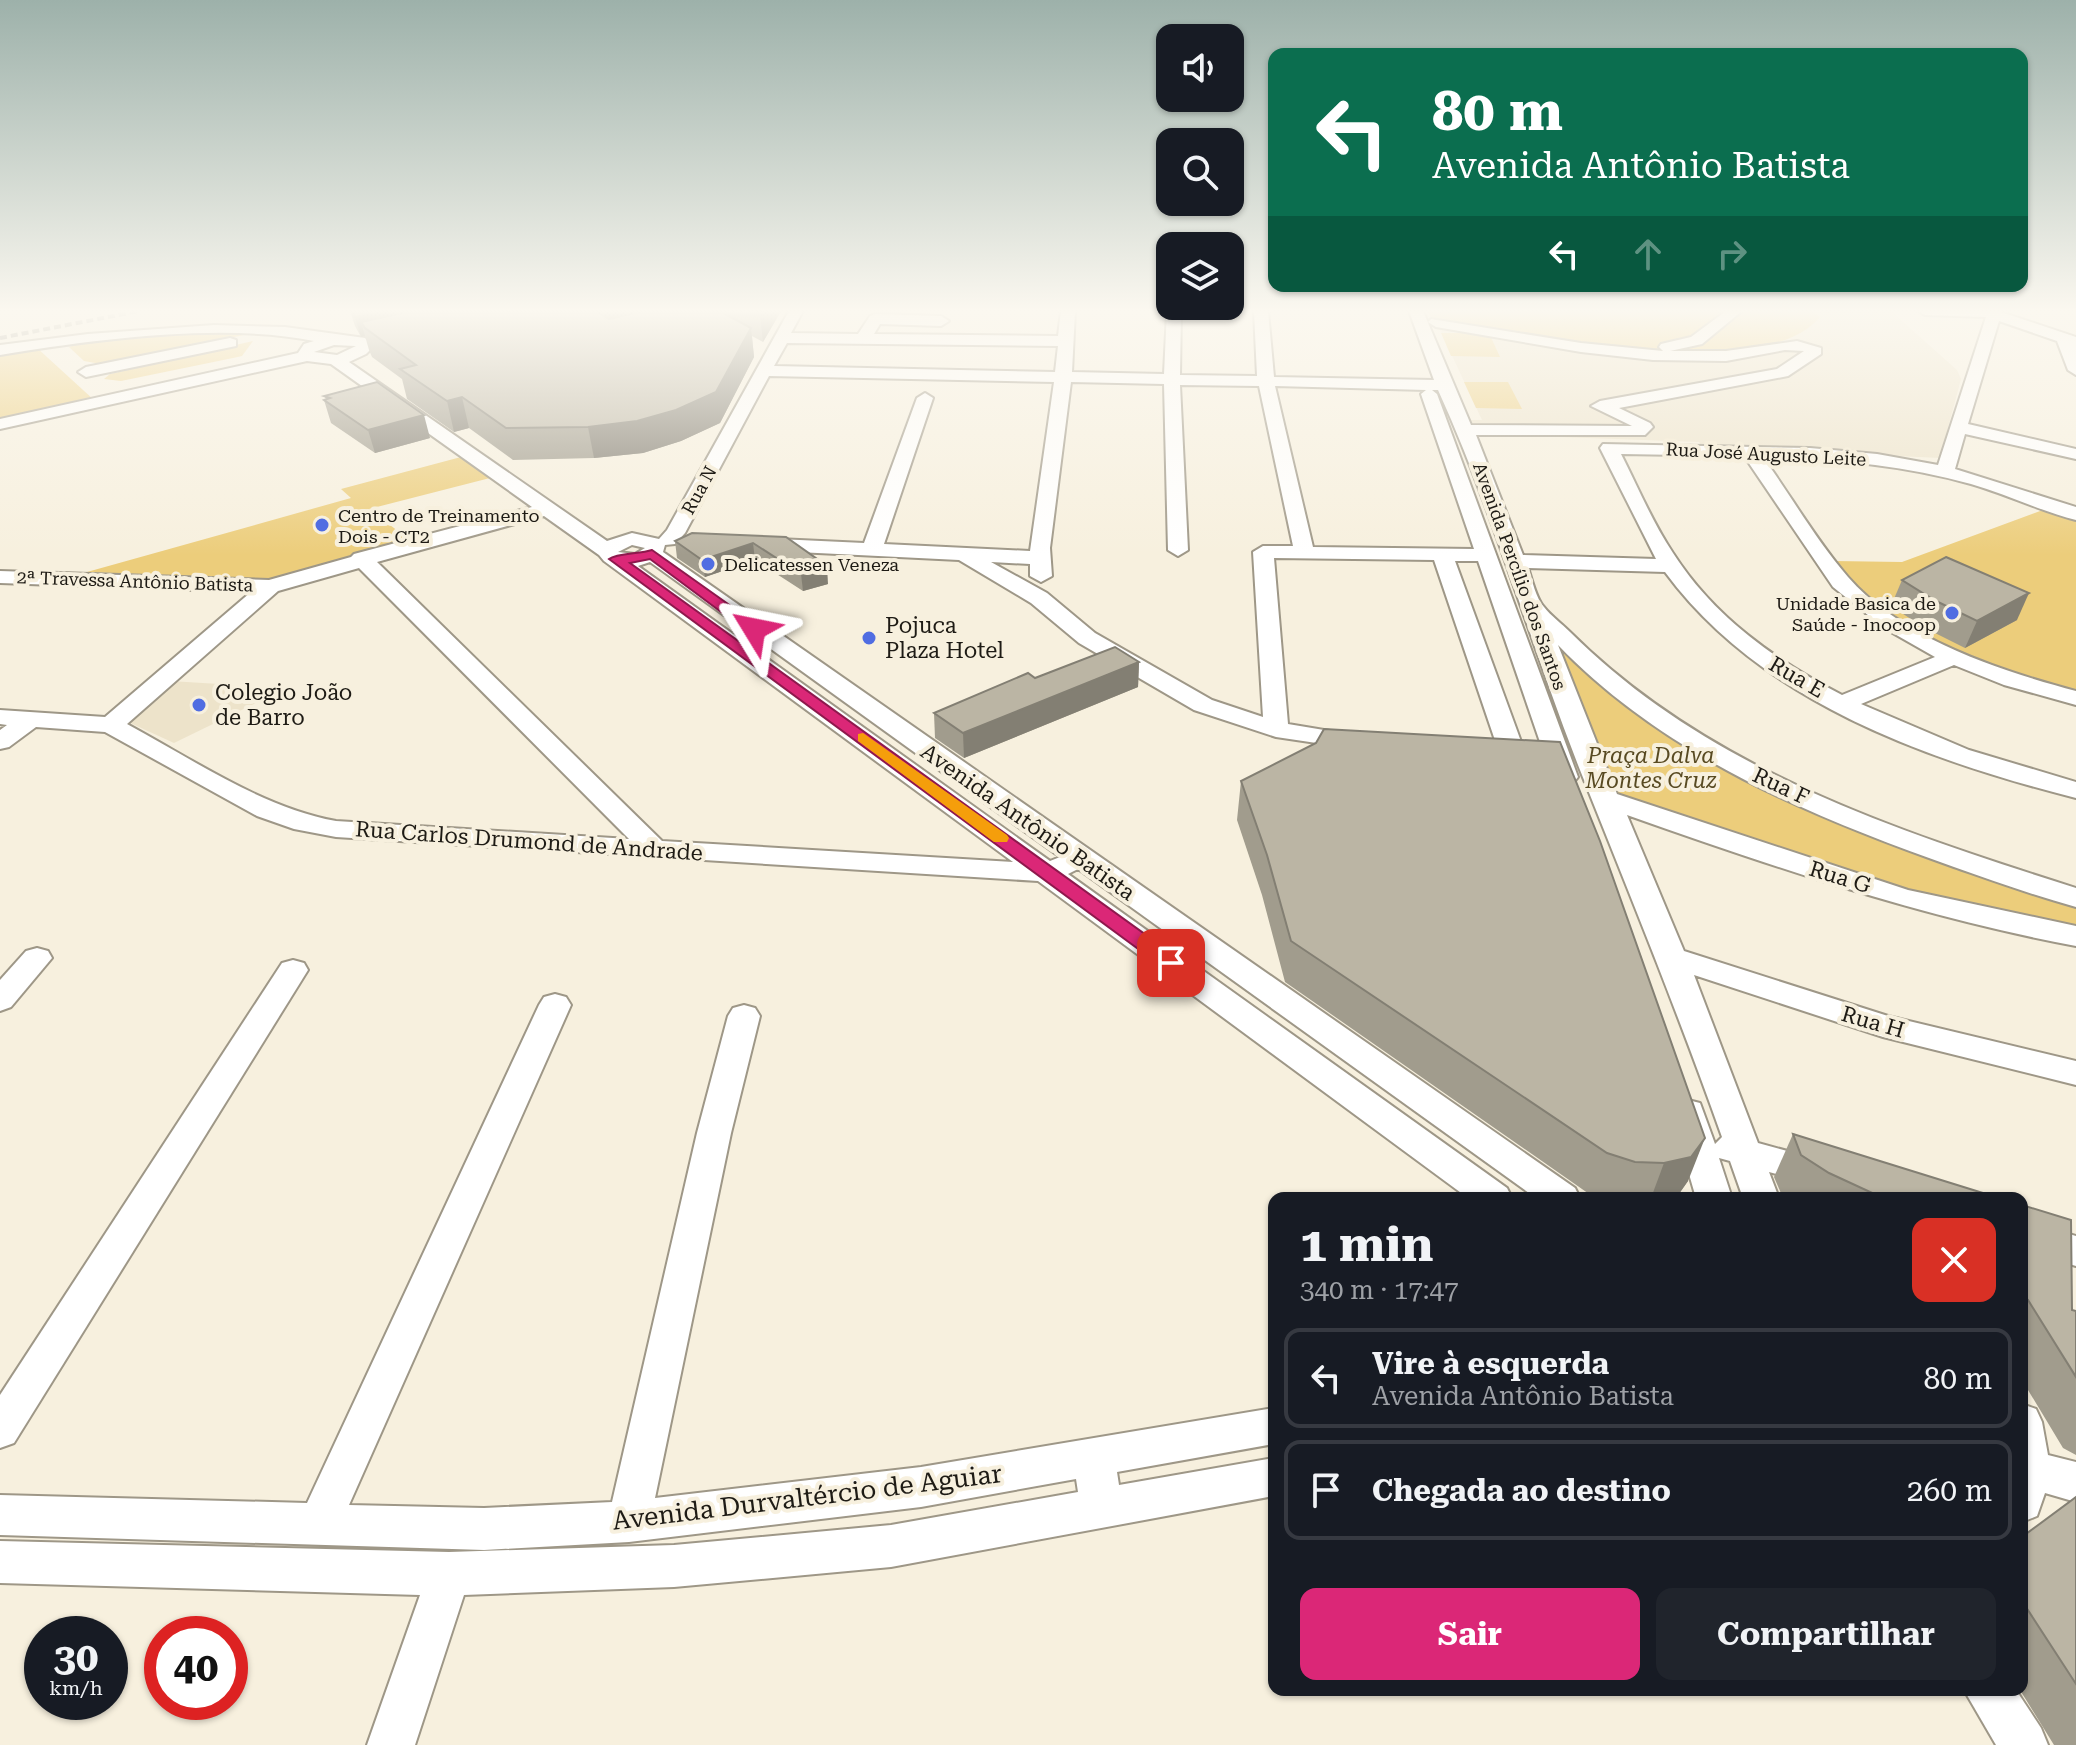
<!DOCTYPE html>
<html lang="pt">
<meta charset="utf-8">
<style>
:root{--surface:#171b24;--page:#20242c;--text:#f1f3f6;--muted:#9ea1a6;--line:#363941;--accent:#db2777}
body{margin:0;font-family:"Roboto Serif",serif;background:var(--page);color:var(--text);height:100vh;display:flex;flex-direction:column;font-size:30px;white-space:nowrap}
*{box-sizing:border-box;margin:0}
p{font-size:26px;color:var(--muted)}
.icon{flex:none;width:44px;height:44px;fill:none;stroke:currentColor;stroke-width:2;stroke-linecap:round;stroke-linejoin:round}
.map{position:relative;flex:1;overflow:hidden}
.drawer{position:absolute;left:1268px;top:1192px;width:760px;height:504px;display:flex;flex-direction:column;background:var(--surface);border-radius:16px;box-shadow:0 2px 6px #0004}
.drawer>*{flex:none}
.hud{position:absolute;left:1268px;top:48px;width:760px;height:244px;border-radius:16px;box-shadow:0 2px 6px #0004;background:#0b6e4f;color:#fff;overflow:hidden}
.fabs{position:absolute;left:1156px;top:24px;display:grid;gap:16px}
.fabs a{display:grid;place-items:center;width:88px;height:88px;border-radius:16px;background:var(--surface);box-shadow:0 2px 6px #0004;font-size:40px}
.speed{position:absolute;left:24px;top:1616px;display:flex;gap:16px;font-size:40px;font-weight:700;text-align:center}
.speed>*{display:grid;place-content:center;width:104px;height:104px;border-radius:50%;background:var(--surface);box-shadow:0 2px 6px #0004;line-height:1}
.speed small{font-size:20px;font-weight:400}
.speed .limit{border:12px solid #d22;background:#fff;color:#111}
.pin{position:absolute;display:grid;place-items:center;width:68px;height:68px;color:#fff;margin:-34px;border-radius:16px;box-shadow:0 4px 12px #0006}
.me{position:absolute;width:88px;margin:-44px;rotate:305deg;stroke-linejoin:round;filter:drop-shadow(0 0 6px #0008)}
.turn{display:flex;align-items:center;gap:28px;height:168px;padding:0 32px;font-size:36px}
.turn .icon{width:104px;height:104px;stroke-width:2.5}
.turn b{display:block;font-size:56px;line-height:68px}
.lanes{display:flex;align-items:center;height:76px;padding:0 32px;background:#0003;justify-content:center;gap:40px;direction:ltr}
.lanes .off{opacity:.35}
.round{display:grid;place-items:center;flex:none;width:84px;height:84px;border-radius:16px;background:var(--page)}
.head{display:flex;align-items:center;justify-content:space-between;height:136px;padding:0 32px}
h1{font-size:48px;font-weight:700;line-height:60px}
.action{display:flex;gap:16px;margin-top:auto;padding:16px 32px}
.action a{flex:1;height:92px;border-radius:16px;background:var(--accent);color:#fff;font-size:32px;font-weight:700;line-height:92px;text-align:center}
.action a+a{background:var(--page);color:var(--text)}
ul{padding:0;list-style:none}
li{display:flex;align-items:center;gap:24px;height:100px;margin:0 16px 12px;padding:0 16px;border:4px solid var(--line);border-radius:16px}
li div{flex:1}
li b{display:block;font-size:30px}
li em{font-style:normal}
.map>svg:first-child{display:block}
.built{fill:#ede3ca}
.green{fill:#eccd7b}
.lines{fill:none;stroke-linecap:round;stroke-linejoin:round}
.minor-casing{stroke:#9e9787;stroke-width:4}
.minor{fill:#fff;fill-rule:evenodd}
.rail{stroke:#918c80;stroke-width:4;stroke-dasharray:7 4;stroke-linecap:butt}
.wall{fill:#a19c8d}
.shaded-wall{fill:#837f73}
.building{fill:#bbb5a4;stroke:#837f73;stroke-width:2}
.route{fill:#db2777;stroke:#8e194d;stroke-width:2}
.slow{fill:#f59e0b}
.poi-dot{fill:#506de2;stroke:#f7f0de;stroke-width:3}
.labels{text-anchor:middle;dominant-baseline:central;stroke-width:8;stroke-linejoin:round;paint-order:stroke}
.far-street-label{font-size:18px;fill:#1e1b15;stroke:#f7f0de}
.far-poi-label{font-size:18px;fill:#1e1b15;stroke:#f7f0de;text-anchor:start}
.poi-label{font-size:22px;fill:#1e1b15;stroke:#f7f0de;text-anchor:start}
.street-label{font-size:22px;fill:#1e1b15;stroke:#f7f0de}
.park-label{font-size:22px;font-style:italic;fill:#584a22;stroke:#f7f0de}
.near-street-label{font-size:26px;fill:#1e1b15;stroke:#f7f0de}
</style>
<div class="map">
<svg width="2076" height="1745" viewBox="0 0 2076 1745">
<rect width="100%" height="100%" fill="#f7f0de"/>
<g class="built">
<polygon points="1813,311 1892,312 1957,370 1961,379 1940,458 1702,447 1699,442 1477,434 1470,420 1482,420 1435,319 1567,342 1819,317"/>
<polygon points="170,681 287,688 174,743 126,721"/>
</g>
<g class="green">
<path d="M1428 311H1813L1820 317C1759 389 1516 333 1431 318Z"/>
<polygon points="226,332 249,334 101,364 84,361 69,347 82,342"/>
<polygon points="1441,333 1489,333 1500,357 1451,356"/>
<polygon points="253,341 242,356 233,358 121,381 104,379 110,374"/>
<polygon points="36,347 94,400 0,421 0,354"/>
<polygon points="1464,382 1508,382 1522,409 1476,408"/>
<polygon points="461,457 490,478 369,509 411,541 277,579 87,572 351,498 341,489"/>
<path d="M2051 507 2076 517V695C1983 663 1901 637 1833 561L1902 562Z"/>
<path d="M1556 646C1613 695 1672 743 1739 777 1845 830 1965 865 2076 906V929L1908 891 1618 794Z"/>
</g>
<g class="lines">
<defs>
<g id="minor">
<path d="M789 311H803L791 333 858 334 870 316 875 314 941 316 949 321 941 326 880 324 874 334 1058 336 1061 311H1075L1072 372 1164 374 1167 311H1181L1180 375 1257 376 1254 311H1268L1274 377 1434 380 1409 311H1423L1471 425 1632 426 1591 406 1600 401 1777 369 1804 351 1785 350 1726 361 1653 360 1581 352 1436 327 1428 322 1431 319 1581 343 1663 351 1659 347 1661 344 1691 337 1726 311H1742L1702 344 1670 351H1726L1797 341 1821 348V354L1788 376 1619 408 1650 423 1653 427 1645 435H1476L1523 555 1656 559 1600 448 1603 444 1810 448 1877 454 1938 465 1986 317 1925 315 1918 311H1998L2076 337V375L2068 370 2057 341 1999 321 1968 424 2076 449V459L1965 434 1955 469 2076 507V520C2040 511 2006 494 1971 484 1903 465 1833 459 1763 457 1791 496 1816 540 1848 577 1901 638 2000 671 2076 691V705L2004 685 1954 665 1861 704 1969 750 2076 782V798C1926 760 1760 701 1665 572L1528 568C1532 579 1536 599 1544 607 1550 615 1562 624 1570 632 1707 769 1896 831 2076 888V907C2035 896 1994 881 1954 867 1812 817 1665 756 1558 645L1617 794 1908 890 2076 926V946C1921 917 1774 867 1627 815L1684 951 1888 1016 2076 1061V1085L1883 1037 1694 975 1758 1143 1828 1162 1833 1172 1828 1182 1816 1185 1769 1172 1779 1198H1743L1730 1161 1719 1158 1732 1198H1696L1671 1112 1676 1103 1688 1100 1700 1103 1715 1144 1722 1137C1678 1013 1629 892 1580 770 1530 644 1494 512 1438 390H1432L1437 394 1578 777 1574 782H1556L1552 777 1478 561H1455L1527 758 1523 763H1505L1501 758 1434 560 1274 558 1288 724 1366 737 1369 742 1366 747 1357 749 1276 737 1194 710 1079 643 1031 603 959 560 759 550 749 544 759 538 864 543 917 398 925 393 933 398 884 544 1030 551 1054 382 769 376 685 533 675 544 665 545 663 552 1575 1188 1580 1198H1536L1078 869 1068 874 1507 1188 1512 1198H1468L1038 881 336 837 294 829 257 816 105 732 36 727 9 747 0 749V730L7 725 0 724V710L105 717 251 592 0 583V571L269 580 351 557 354 554 532 507 331 364 307 361 0 429V419L298 353 304 344 314 341C224 322 91 340 0 355V345L88 334 214 325 285 327 365 338 374 346 366 354 349 362 607 541 632 533 659 539 667 530ZM787 343 1058 346 1055 372 774 366ZM334 345 355 346H356L337 355 314 352ZM1071 382 1164 384 1168 550 1178 556 1188 550 1180 385 1259 386 1293 546H1263L1253 552 1263 717 1212 700 1095 633 1047 593 991 562 1030 564V576L1041 582 1052 576 1050 548ZM1275 386 1426 390 1421 394 1474 549 1313 547ZM1621 454 1744 456 1833 587 1884 628 1935 657 1842 695C1775 660 1714 617 1673 553 1652 522 1638 487 1621 454ZM544 516 599 555 604 561 1013 862 662 841 377 562ZM632 545 645 548 635 554 618 552ZM650 562 1060 857 1050 861 638 566ZM359 568 629 839 336 821C261 807 194 760 127 724L278 591Z"/>
<polygon points="230,338 236,340 236,346 86,377 78,372 86,367"/>
<polygon points="37,948 48,951 52,958 11,1007 0,1011 0,980 26,951"/>
<polygon points="293,960 304,963 308,970 14,1443 0,1448 0,1395 282,963"/>
<polygon points="555,994 566,997 571,1005 349,1505 484,1508 612,1502 697,1133 728,1016 733,1008 744,1005 755,1008 760,1016 731,1133 655,1498 921,1467 1274,1408 1274,1444 1117,1472 1119,1485 1274,1458 1274,1496 891,1567 674,1587 464,1595 415,1745 367,1745 420,1595 0,1583 0,1541 449,1552 674,1545 891,1525 1078,1492 1076,1479 921,1507 629,1542 484,1550 0,1535 0,1495 307,1503 539,1005 544,997"/>
<polygon points="2022,1220 2076,1236 2076,1266 2022,1250"/>
<polygon points="2022,1404 2036,1409 2042,1422 2048,1455 2076,1462 2076,1502 2045,1493 2037,1516 2022,1522"/>
<polygon points="1964,1690 2016,1690 2041,1728 2048,1745 1996,1745"/>
</g>
</defs>
<use href="#minor" class="minor-casing"/>
<use href="#minor" class="minor"/>
<polyline class="rail" points="0,338 139,311"/>
</g>
<g class="wall">
<polygon points="350,311 781,311 763,342 752,336 754,357 720,423 681,441 643,453 594,458 513,460 469,428 454,432 407,399 402,379 372,357 369,350 365,336 361,337 355,326"/>
<polygon points="324,396 430,438 375,453 331,423 324,400 326,399"/>
<polygon points="786,537 828,584 803,591 755,560 705,577 677,558 675,541"/>
<polygon points="1902,580 2017,620 1965,648 1923,627 1891,606"/>
<polygon points="1139,662 1138,687 964,758 935,738 934,713 1035,678"/>
<polygon points="1241,781 1688,1181 1676,1198 1599,1198 1592,1196 1285,982 1262,895 1237,820"/>
<polygon points="1793,1134 1999,1198 1783,1198 1774,1177"/>
<polygon points="2022,1205 2072,1310 2076,1311 2076,1455 2063,1448 2022,1380"/>
<polygon points="2076,1497 2076,1745 2054,1745 2020,1690 2022,1690 2022,1537"/>
</g>
<g class="shaded-wall">
<polygon points="385,311 469,311 361,322 365,336 361,337 355,317"/>
<polygon points="598,311 703,311 602,340"/>
<polygon points="761,311 781,311 763,342 760,314"/>
<polygon points="751,328 754,357 720,423 681,441 643,453 594,458 588,427"/>
<polygon points="462,397 469,428 454,432 447,401"/>
<polygon points="424,415 430,438 375,453 368,430"/>
<polygon points="753,543 755,560 705,577 702,560"/>
<polygon points="827,566 828,584 803,591 801,574"/>
<polygon points="2029,593 2017,620 1965,648 1977,621"/>
<polygon points="1139,662 1138,687 964,758 963,733"/>
<polygon points="1705,1138 1688,1181 1676,1198 1651,1198 1664,1163"/>
</g>
<g class="building">
<polygon points="352,311 385,311 355,317"/>
<polygon points="411,311 598,311 597,312 609,319 644,311 720,311 751,328 716,392 676,410 637,421 588,427 506,428 462,397 447,401 400,369 416,365 365,328 361,322"/>
<polygon points="377,382 424,415 368,430 324,400 330,398 324,396"/>
<polygon points="692,533 786,537 827,566 801,574 753,543 702,560 675,541"/>
<polygon points="1946,557 2029,593 1977,621 1934,600 1902,580"/>
<polygon points="1115,647 1139,662 963,733 934,713 1028,673 1035,678"/>
<polygon points="1324,729 1560,742 1600,841 1705,1138 1691,1157 1664,1163 1635,1162 1607,1153 1291,941 1267,855 1241,781 1316,743"/>
<polygon points="1793,1134 1999,1198 1883,1198 1829,1173 1801,1155"/>
<polygon points="2022,1205 2071,1220 2072,1310 2076,1311 2076,1377 2028,1300 2022,1295"/>
<polygon points="2076,1497 2076,1684 2022,1601 2022,1537"/>
</g>
<linearGradient id="sky" x2="0" y2="1"><stop stop-color="#9db1aa"/><stop offset="0.56" stop-color="#fbf8f0"/><stop offset="1" stop-color="#fbf8f0" stop-opacity="0"/></linearGradient>
<rect width="2076" height="555" fill="url(#sky)"/>
<path class="route" d="M652 550 759 626V632H748L650 559 630 563 1178 958 1181 963 1178 968H1164L609 559C617 553 640 554 652 550Z"/>
<polygon class="slow" points="863,733 1007,835 1009,838 1007,842 994,842 858,741 858,734"/>
<g class="poi-dot">
<circle cx="322" cy="525" r="8"/>
<circle cx="708" cy="564" r="8"/>
<circle cx="1952" cy="613" r="8"/>
<circle cx="869" cy="638" r="8"/>
<circle cx="199" cy="705" r="8"/>
</g>
<g class="labels">
<g class="far-street-label">
<text transform="translate(1766 454) rotate(3)">Rua José Augusto Leite</text>
<text transform="translate(699 490) rotate(-61)">Rua N</text>
<text transform="translate(1520 576) rotate(70)">Avenida Percílio dos Santos</text>
<text transform="translate(135 581) rotate(2)">2ª Travessa Antônio Batista</text>
</g>
<g class="far-poi-label">
<text x="338" y="515">Centro de Treinamento<tspan x="338" dy="21">Dois - CT2</tspan></text>
<text x="724" y="564">Delicatessen Veneza</text>
<text x="1936" y="603" text-anchor="end">Unidade Basica de<tspan x="1936" dy="21">Saúde - Inocoop</tspan></text>
</g>
<g class="poi-label">
<text x="885" y="625">Pojuca<tspan x="885" dy="25">Plaza Hotel</tspan></text>
<text x="215" y="692">Colegio João<tspan x="215" dy="25">de Barro</tspan></text>
</g>
<g class="street-label">
<text transform="translate(1797 677) rotate(30)">Rua E</text>
<text transform="translate(1781 786) rotate(25)">Rua F</text>
<text transform="translate(1028 822) rotate(35)">Avenida Antônio Batista</text>
<text transform="translate(529 841) rotate(4)">Rua Carlos Drumond de Andrade</text>
<text transform="translate(1840 877) rotate(17)">Rua G</text>
<text transform="translate(1873 1022) rotate(16)">Rua H</text>
</g>
<g class="park-label">
<text x="1651" y="755">Praça Dalva<tspan x="1651" dy="25">Montes Cruz</tspan></text>
</g>
<g class="near-street-label">
<text transform="translate(807 1497) rotate(-7)">Avenida Durvaltércio de Aguiar</text>
</g>
</g>
</svg>
<div class="fabs">
<a><svg class="icon" aria-label="sound" viewBox="0 0 24 24"><path d="M4 9h4l5-4v14l-5-4H4zM17 9q2 3 0 6"/></svg></a>
<a><svg class="icon" aria-label="search" viewBox="0 0 24 24"><circle cx="10" cy="10" r="6"/><path d="M15 15l6 6"/></svg></a>
<a><svg class="icon" aria-label="layers" viewBox="0 0 24 24"><path d="M12 4l9 5-9 5-9-5zM3 14l9 5 9-5"/></svg></a>
</div>
<div class="speed"><div>30<small>km/h</small></div><div class="limit">40</div></div>
<div class="pin" style="left:1171px;top:963px;background:#d93025"><svg class="icon" aria-label="arrive" viewBox="0 0 24 24"><path d="M6 21V4h12l-3 4 3 4H6"/></svg></div>
<svg class="me" style="left:754px;top:629px" viewBox="-20 -20 40 40"><path d="M0-17L14 15 0 8-14 15z" fill="#db2777" stroke="#fff" stroke-width="4"/></svg>
<div class="hud">
<div class="turn"><svg class="icon" aria-label="left" viewBox="0 0 24 24"><path d="M17 20v-9H6M10 6l-5 5 5 5"/></svg><div><b>80 m</b>Avenida Antônio Batista</div></div>
<div class="lanes"><svg class="icon" aria-label="left" viewBox="0 0 24 24"><path d="M17 20v-9H6M10 6l-5 5 5 5"/></svg><svg class="icon off" aria-label="ahead" viewBox="0 0 24 24"><path d="M12 20V5M6 11l6-6 6 6"/></svg><svg class="icon off" aria-label="right" viewBox="0 0 24 24"><path d="M7 20v-9h11M14 6l5 5-5 5"/></svg></div>
</div>
<section class="drawer">
<div class="head"><div><h1>1 min</h1><p>340 m · 17:47</p></div><a class="round" style="background:#d93025;color:#fff"><svg class="icon" aria-label="close" viewBox="0 0 24 24"><path d="M6 6l12 12M18 6L6 18"/></svg></a></div>
<ul>
<li><svg class="icon" aria-label="left" viewBox="0 0 24 24"><path d="M17 20v-9H6M10 6l-5 5 5 5"/></svg><div><b>Vire à esquerda</b><p>Avenida Antônio Batista</p></div><em>80 m</em></li>
<li><svg class="icon" aria-label="arrive" viewBox="0 0 24 24"><path d="M6 21V4h12l-3 4 3 4H6"/></svg><div><b>Chegada ao destino</b></div><em>260 m</em></li>
</ul>
<div class="action"><a>Sair</a><a>Compartilhar</a></div>
</section>
</div>
